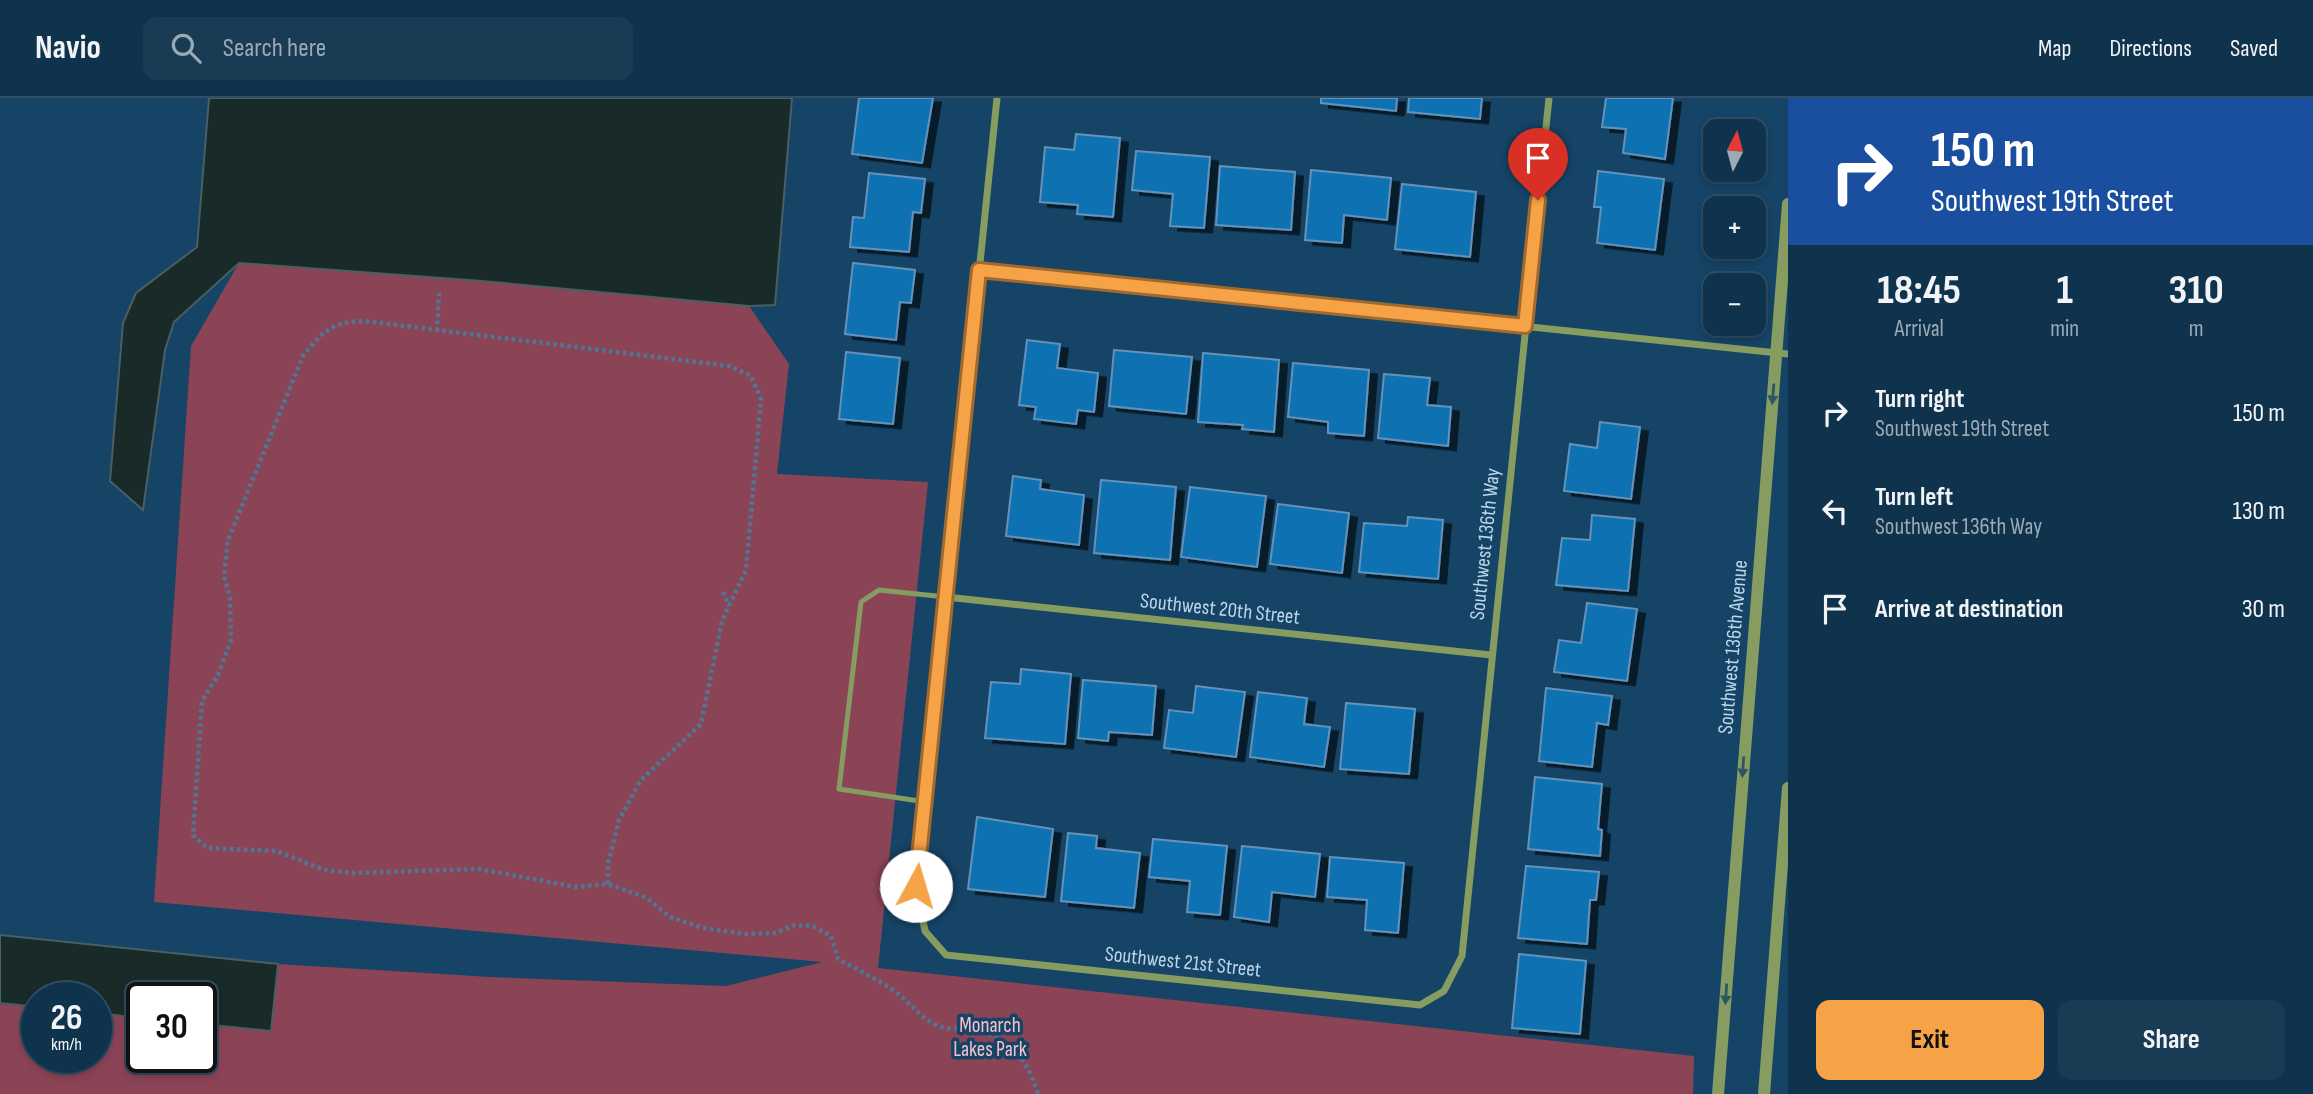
<!DOCTYPE html>
<meta charset="utf-8">
<style>
:root{--surface:#10334d;--page:#193b54;--text:#f1f3f6;--muted:#9caab6;--line:#304e65;--accent:#f6a246}
body{margin:0;font-family:"Sofia Sans Condensed",sans-serif;background:var(--page);color:var(--text);height:100vh;display:flex;flex-direction:column;font-size:26px;white-space:nowrap}
*{box-sizing:border-box;margin:0}
p{font-size:23px;color:var(--muted)}
.icon{flex:none;width:38px;height:38px;fill:none;stroke:currentColor;stroke-width:2;stroke-linecap:round;stroke-linejoin:round}
.map{position:relative;flex:1;overflow:hidden}
.sheet{display:flex;flex-direction:column;background:var(--surface);width:525px}
.sheet>*{flex:none}
.guide{background:#1a4fa0;color:#fff;overflow:hidden}
.needle{width:46px;rotate:6deg}
.fabs{position:absolute;left:1703px;top:21px;display:grid;gap:14px}
.fabs a{display:grid;place-items:center;width:63px;height:63px;border-radius:14px;background:var(--surface);box-shadow:0 4px 10px #0003,0 0 0 2px var(--line);font-size:35px}
.speed{position:absolute;left:21px;top:884px;display:flex;gap:14px;font-size:35px;font-weight:700;text-align:center}
.speed>*{display:grid;place-content:center;width:91px;height:91px;border-radius:50%;background:var(--surface);box-shadow:0 4px 10px #0003,0 0 0 2px var(--line);line-height:1}
.speed small{font-size:18px;font-weight:400}
.speed .limit{border:4px solid #111;border-radius:10px;background:#fff;color:#111}
.pin{position:absolute;display:grid;place-items:center;width:60px;height:60px;color:#fff;margin:-72px -30px;border-radius:50% 50% 50% 0;rotate:-45deg;box-shadow:0 0 7px #0007}
.pin .icon{rotate:45deg}
.me{position:absolute;width:77px;margin:-38px;rotate:6deg;stroke-linejoin:round;filter:drop-shadow(0 0 5px #0008)}
.turn{display:flex;align-items:center;gap:24px;height:147px;padding:0 28px;font-size:32px}
.turn .icon{width:91px;height:91px;stroke-width:2.5}
.turn b{display:block;font-size:49px;line-height:60px}
.eta{display:flex;justify-content:space-evenly;align-items:center;height:119px;text-align:center}
.eta b{font-size:42px;font-weight:700;line-height:49px}
.action{display:flex;gap:14px;margin-top:auto;padding:14px 28px}
.action a{flex:1;height:80px;border-radius:14px;background:var(--accent);color:#111;font-size:28px;font-weight:700;line-height:80px;text-align:center}
.action a+a{background:var(--page);color:var(--text)}
ul{padding:0;list-style:none}
li{display:flex;align-items:center;gap:21px;height:98px;padding:0 28px}
li div{flex:1}
li b{display:block;font-size:26px}
li em{font-style:normal}
header{display:flex;align-items:center;gap:42px;box-sizing:border-box;height:98px;padding:0 35px;background:var(--surface);border-bottom:2px solid var(--line)}
header strong{font-size:33px}
nav{display:flex;gap:38px;margin-inline-start:auto;font-size:24px}
.search{width:490px;height:63px;background:var(--page);display:flex;align-items:center;gap:18px;box-sizing:border-box;padding:0 24px;border-radius:14px;color:var(--muted);font-size:26px}
main{display:flex;flex:1;min-height:0}
.map>svg:first-child{display:block}
.green{fill:#8b4456}
.water{fill:#182b29;stroke:#4a5e63;stroke-width:2}
.building{fill:#1071b2;stroke:#6392ba;stroke-width:2;filter:url(#shadow)}
.lines{fill:none;stroke-linecap:round;stroke-linejoin:round}
.path{stroke:#4f7694;stroke-width:4.5;stroke-dasharray:3.5 3.5;stroke-linecap:butt}
.service{stroke:#869c61;stroke-width:5}
.minor{stroke:#869c61;stroke-width:7}
.tertiary{stroke:#869c61;stroke-width:12}
.oneway{fill:#2c5666}
.route-casing{stroke:#a0692e;stroke-width:18}
.route{stroke:#f6a246;stroke-width:12}
.labels{text-anchor:middle;dominant-baseline:central;stroke-width:7;stroke-linejoin:round;paint-order:stroke}
.street-label{font-size:21px;fill:#bed6eb;stroke:#154467}
.park-label{font-size:21px;fill:#f6c0cb;stroke:#154467}
</style>
<header>
<strong>Navio</strong>
<div class="search"><svg class="icon" aria-label="search" viewBox="0 0 24 24"><circle cx="10" cy="10" r="6"/><path d="M15 15l6 6"/></svg>Search here</div>
<nav><a>Map</a><a>Directions</a><a>Saved</a></nav>
</header>
<main>
<div class="map">
<svg width="1788" height="996" viewBox="0 0 1788 996">
<defs>
<filter id="shadow"><feDropShadow dx="8" dy="4.5" stdDeviation="0" flood-color="#0009"/></filter>
</defs>
<rect width="100%" height="100%" fill="#154467"/>
<polygon class="green" points="239,165 482,183 749,208 789,266 777,376 928,384 878,870 1694,958 1693,996 0,996 0,906 37,909 37,959 96,959 96,915 142,920 142,959 201,959 201,926 271,932 278,866 490,879 726,888 822,864 154,804 191,248"/>
<g class="water">
<polygon points="209,0 792,0 775,207 749,208 482,183 239,165 174,224 165,252 143,412 110,383 123,225 136,195 197,149"/>
<polygon points="0,837 278,866 271,933 201,926 201,900 142,900 142,920 96,915 96,900 37,900 37,909 0,905"/>
</g>
<g class="building">
<polygon points="859,0 933,0 922,65 852,56"/>
<polygon points="1321,0 1397,0 1396,13 1321,5"/>
<polygon points="1409,0 1482,0 1480,21 1408,14"/>
<polygon points="1606,0 1673,0 1665,61 1623,55 1626,31 1602,29"/>
<polygon points="1076,36 1120,40 1113,119 1077,116 1078,107 1040,104 1045,49 1074,52"/>
<polygon points="1136,53 1210,59 1204,130 1170,128 1173,96 1132,92"/>
<polygon points="1220,68 1295,74 1291,132 1216,127"/>
<polygon points="1311,72 1391,80 1387,122 1344,117 1342,145 1305,142"/>
<polygon points="1598,73 1664,81 1655,152 1597,145 1601,109 1594,109"/>
<polygon points="869,75 925,81 921,115 913,114 909,154 850,149 853,119 864,120"/>
<polygon points="1402,86 1476,94 1470,159 1395,151"/>
<polygon points="853,165 915,172 911,205 900,204 896,242 845,236"/>
<polygon points="1027,242 1060,246 1057,270 1098,275 1094,314 1078,312 1076,326 1034,321 1036,309 1019,307"/>
<polygon points="1114,252 1192,259 1186,316 1109,308"/>
<polygon points="846,254 900,260 893,326 839,321"/>
<polygon points="1203,255 1279,262 1274,334 1242,331 1243,327 1198,324"/>
<polygon points="1293,265 1369,272 1364,338 1328,335 1328,324 1288,319"/>
<polygon points="1384,276 1430,280 1427,307 1451,309 1448,348 1378,340"/>
<polygon points="1600,324 1640,329 1631,401 1564,393 1570,346 1597,350"/>
<polygon points="1013,378 1041,382 1040,391 1084,397 1079,447 1006,438"/>
<polygon points="1101,382 1176,389 1170,462 1094,455"/>
<polygon points="1190,389 1266,398 1257,469 1181,459"/>
<polygon points="1278,406 1349,415 1342,475 1270,466"/>
<polygon points="1592,417 1635,421 1628,493 1556,487 1562,440 1590,442"/>
<polygon points="1408,419 1443,422 1438,481 1359,474 1364,425 1407,428"/>
<polygon points="1587,505 1637,511 1627,583 1554,574 1559,542 1581,545"/>
<polygon points="1021,571 1071,576 1065,646 985,640 991,584 1020,586"/>
<polygon points="1083,582 1156,588 1152,637 1109,634 1108,643 1078,640"/>
<polygon points="1196,588 1245,594 1236,659 1164,650 1169,612 1193,615"/>
<polygon points="1546,590 1612,598 1608,627 1597,625 1592,669 1539,663"/>
<polygon points="1258,594 1307,600 1304,626 1330,629 1324,669 1250,659"/>
<polygon points="1346,605 1415,611 1409,676 1340,671"/>
<polygon points="1535,679 1602,686 1598,731 1602,732 1600,758 1528,751"/>
<polygon points="977,719 1053,731 1045,799 968,791"/>
<polygon points="1068,735 1097,738 1096,750 1140,755 1134,810 1061,803"/>
<polygon points="1153,741 1227,748 1220,817 1187,814 1190,783 1149,779"/>
<polygon points="1242,748 1320,756 1315,799 1272,794 1269,824 1234,819"/>
<polygon points="1330,759 1404,765 1398,835 1365,832 1367,802 1327,799"/>
<polygon points="1526,768 1599,774 1596,802 1590,802 1587,846 1518,840"/>
<polygon points="1519,856 1586,863 1580,936 1512,930"/>
</g>
<g class="lines">
<g class="path">
<polyline points="437,233 439,195"/>
<polyline points="723,494 729,508"/>
<path d="M608 786V766L619 722 641 682 701 626 722 523 746 472 761 301 751 278 730 268 364 223C331 224 323 233 303 258L228 442 224 478 230 500 231 542 218 577 202 603 193 737 207 750 277 753 324 772 352 775 479 771 576 789 608 786 647 800 670 819 703 830 746 836 775 835 795 827 813 828 831 838 838 861C859 873 885 884 903 900 914 910 922 920 936 927 947 933 962 929 973 931 1010 940 1028 962 1038 996"/>
</g>
<polyline class="service" points="926,704 839,691 861,504 879,492 946,499"/>
<g class="minor">
<polyline points="997,0 916,787 925,833 946,857 1420,907 1444,893 1462,858 1549,0"/>
<polyline points="979,171 1788,256"/>
<polyline points="946,499 1491,557"/>
</g>
<g class="tertiary">
<polyline points="1718,996 1788,106"/>
<polyline points="1764,996 1788,690"/>
</g>
</g>
<defs><path id="oneway-solid" d="M-6-.8H1V-3.2L6.5 0L1 3.2V.8H-6Z" transform="scale(1.75)"/></defs>
<g class="oneway">
<use href="#oneway-solid" transform="translate(1773 296) rotate(95)"/>
<use href="#oneway-solid" transform="translate(1743 669) rotate(94)"/>
<use href="#oneway-solid" transform="translate(1726 896) rotate(94)"/>
</g>
<g class="lines">
<defs>
<polyline id="route" points="916,788 979,172 1525,228 1538,102"/>
</defs>
<use href="#route" class="route-casing"/>
<use href="#route" class="route"/>
</g>
<g class="labels">
<g class="street-label">
<text transform="translate(1485 446) rotate(-84)">Southwest 136th Way</text>
<text transform="translate(1220 511) rotate(6)">Southwest 20th Street</text>
<text transform="translate(1733 549) rotate(-85)">Southwest 136th Avenue</text>
<text transform="translate(1183 864) rotate(6)">Southwest 21st Street</text>
</g>
<g class="park-label">
<text x="990" y="927">Monarch<tspan x="990" dy="24">Lakes Park</tspan></text>
</g>
</g>
</svg>
<div class="fabs">
<a><svg class="needle" viewBox="-14 -14 28 28"><path d="M0-13l5 13h-10z" fill="#e53935"/><path d="M0 13l5-13h-10z" fill="#9caab6"/></svg></a>
<a>+</a>
<a>−</a>
</div>
<div class="speed"><div>26<small>km/h</small></div><div class="limit">30</div></div>
<div class="pin" style="left:1538px;top:102px;background:#d93025"><svg class="icon" aria-label="arrive" viewBox="0 0 24 24"><path d="M6 21V4h12l-3 4 3 4H6"/></svg></div>
<svg class="me" style="left:916px;top:788px" viewBox="-20 -20 40 40"><circle r="19" fill="#fff"/><path d="M0-13L10 11 0 6-10 11z" fill="#f6a246"/></svg>
</div>
<section class="sheet">
<div class="guide">
<div class="turn"><svg class="icon" aria-label="right" viewBox="0 0 24 24"><path d="M7 20v-9h11M14 6l5 5-5 5"/></svg><div><b>150 m</b>Southwest 19th Street</div></div>
</div>
<div class="eta">
<div><b>18:45</b><p>Arrival</p></div>
<div><b>1</b><p>min</p></div>
<div><b>310</b><p>m</p></div>
</div>
<ul>
<li><svg class="icon" aria-label="right" viewBox="0 0 24 24"><path d="M7 20v-9h11M14 6l5 5-5 5"/></svg><div><b>Turn right</b><p>Southwest 19th Street</p></div><em>150 m</em></li>
<li><svg class="icon" aria-label="left" viewBox="0 0 24 24"><path d="M17 20v-9H6M10 6l-5 5 5 5"/></svg><div><b>Turn left</b><p>Southwest 136th Way</p></div><em>130 m</em></li>
<li><svg class="icon" aria-label="arrive" viewBox="0 0 24 24"><path d="M6 21V4h12l-3 4 3 4H6"/></svg><div><b>Arrive at destination</b></div><em>30 m</em></li>
</ul>
<div class="action"><a>Exit</a><a>Share</a></div>
</section>
</main>
